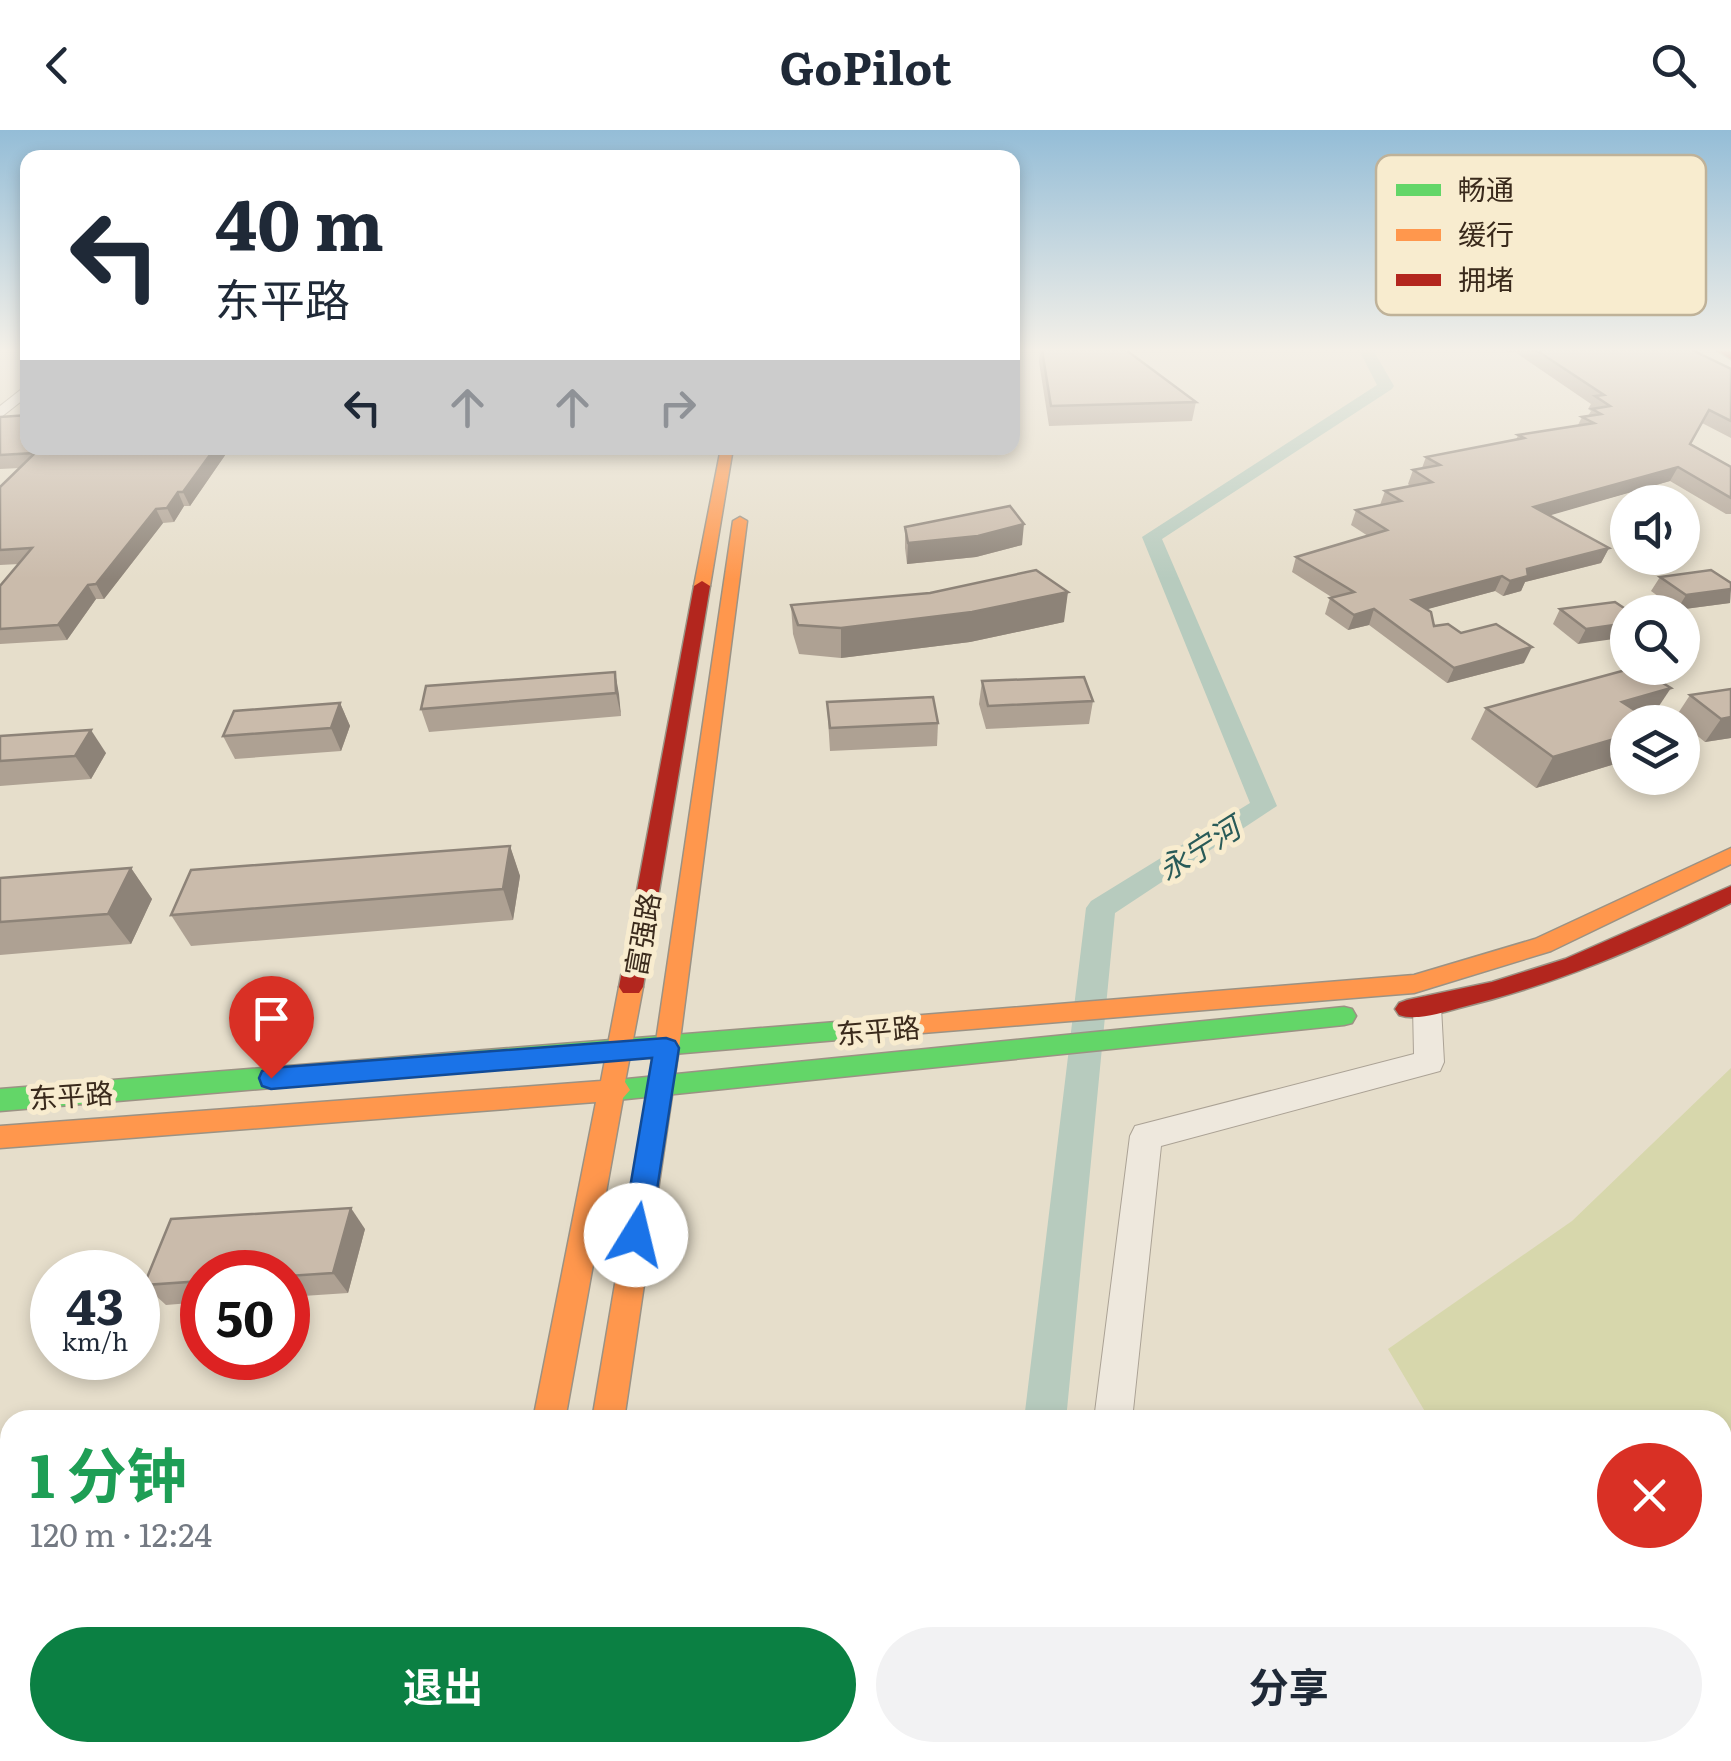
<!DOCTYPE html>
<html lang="zh">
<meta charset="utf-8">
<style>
:root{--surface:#fff;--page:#f2f2f3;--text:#1f2937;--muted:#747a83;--accent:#0b8043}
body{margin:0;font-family:Literata,"Noto Sans SC",serif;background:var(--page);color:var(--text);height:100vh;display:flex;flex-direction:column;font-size:38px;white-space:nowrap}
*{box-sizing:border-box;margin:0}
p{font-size:32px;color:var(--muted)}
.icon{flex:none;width:55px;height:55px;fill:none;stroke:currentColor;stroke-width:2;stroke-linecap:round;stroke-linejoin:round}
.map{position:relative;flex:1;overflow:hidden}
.drawer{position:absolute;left:0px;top:1280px;width:1732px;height:352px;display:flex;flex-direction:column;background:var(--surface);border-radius:30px 30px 0 0;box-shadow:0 5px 15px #0003}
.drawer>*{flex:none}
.banner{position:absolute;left:20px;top:20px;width:1000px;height:305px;border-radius:20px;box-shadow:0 5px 15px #0003;background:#fff;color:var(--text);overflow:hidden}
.buttons{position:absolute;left:1610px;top:355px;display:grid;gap:20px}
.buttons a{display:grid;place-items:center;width:90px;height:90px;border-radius:50%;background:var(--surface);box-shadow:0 5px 15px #0003;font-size:50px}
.speed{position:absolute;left:30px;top:1120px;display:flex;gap:20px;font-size:50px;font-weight:700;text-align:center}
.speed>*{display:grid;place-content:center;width:130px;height:130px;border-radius:50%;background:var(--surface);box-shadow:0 5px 15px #0003;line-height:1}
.speed small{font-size:25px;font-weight:400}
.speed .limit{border:15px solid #d22;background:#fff;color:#111}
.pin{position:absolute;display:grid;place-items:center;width:85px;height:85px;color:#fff;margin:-102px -42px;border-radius:50% 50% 50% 0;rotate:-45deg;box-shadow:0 0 10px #0007}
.pin .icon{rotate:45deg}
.me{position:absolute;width:110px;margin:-55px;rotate:9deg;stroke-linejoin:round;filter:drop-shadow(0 0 8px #0008)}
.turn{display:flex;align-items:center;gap:35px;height:210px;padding:0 30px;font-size:45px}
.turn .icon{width:130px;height:130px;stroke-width:2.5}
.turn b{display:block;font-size:70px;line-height:85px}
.lanes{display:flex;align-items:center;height:95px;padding:0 30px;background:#0003;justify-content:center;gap:50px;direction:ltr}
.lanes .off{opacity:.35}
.round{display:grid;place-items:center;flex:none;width:105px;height:105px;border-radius:52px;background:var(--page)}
.headline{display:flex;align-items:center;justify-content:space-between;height:170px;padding:0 30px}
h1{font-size:60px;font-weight:700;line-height:75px;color:#1e9e55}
.button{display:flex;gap:20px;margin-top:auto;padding:20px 30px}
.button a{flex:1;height:115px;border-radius:60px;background:var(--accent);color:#fff;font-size:40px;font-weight:700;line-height:115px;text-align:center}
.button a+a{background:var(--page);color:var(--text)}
header{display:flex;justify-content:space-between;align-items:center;height:130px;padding:0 30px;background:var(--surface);font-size:45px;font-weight:700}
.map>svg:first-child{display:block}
.green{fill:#d7d7ac}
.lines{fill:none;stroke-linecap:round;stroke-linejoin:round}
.canal{fill:#b7cbbe;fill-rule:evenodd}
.street-casing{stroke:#aba295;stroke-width:2}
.fast-casing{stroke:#9b9284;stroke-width:3}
.slow-casing{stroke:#9b9284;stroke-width:3}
.jam-casing{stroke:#9b9284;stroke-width:3}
.street{fill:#eee8dd;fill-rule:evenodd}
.fast{fill:#63d668;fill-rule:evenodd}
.slow{fill:#ff974d;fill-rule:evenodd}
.jam{fill:#b3261e;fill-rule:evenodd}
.wall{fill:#aea193}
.shaded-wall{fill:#8d8378}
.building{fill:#cabbab;stroke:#8d8378;stroke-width:2.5}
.route{fill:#1a73e8;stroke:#114b97;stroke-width:2.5}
.labels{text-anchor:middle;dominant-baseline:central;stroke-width:10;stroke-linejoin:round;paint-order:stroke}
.street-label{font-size:28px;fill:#3a2a1c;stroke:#f8eccf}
.water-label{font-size:30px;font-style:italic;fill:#295b58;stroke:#f8eccf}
.key{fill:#f8eccf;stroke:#bfb299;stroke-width:2.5}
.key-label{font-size:28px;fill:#3a2a1c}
</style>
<header><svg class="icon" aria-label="back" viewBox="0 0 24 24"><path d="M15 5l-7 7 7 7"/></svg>GoPilot<svg class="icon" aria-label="search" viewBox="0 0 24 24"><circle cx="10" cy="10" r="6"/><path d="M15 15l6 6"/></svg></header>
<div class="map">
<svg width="1731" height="1631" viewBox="0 0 1731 1631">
<rect width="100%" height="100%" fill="#e6decb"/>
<polygon class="green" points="1731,938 1731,1631 1701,1631 1693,1623 1722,1622 1722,1290 1430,1290 1388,1219 1572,1091"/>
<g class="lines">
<g class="canal">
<polygon points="1359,220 1373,220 1394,256 1392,259 1162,409 1277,676 1115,783 1066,1290 1024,1290 1086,778 1091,771 1250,673 1142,407 1377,255"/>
<polygon points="1061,1622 1112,1622 1114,1631 1062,1631"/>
</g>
<defs>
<g id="street">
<polygon points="28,254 28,266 0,288 0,276"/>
<polygon points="1427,866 1437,869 1441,877 1444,932 1440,941 1161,1016 1132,1290 1094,1290 1130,1006 1135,996 1414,924 1413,877 1417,869"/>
<polygon points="1158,1622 1204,1622 1206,1631 1160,1631"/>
</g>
<g id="fast">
<polygon points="1344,877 1352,879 1356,886 1352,893 1344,895 617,970 608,967 604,960 608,953 617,950"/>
<polygon points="861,890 870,892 873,899 870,906 861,908 0,981 0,959"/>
<polygon points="466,1622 504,1622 502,1631 464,1631"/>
</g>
<g id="slow">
<polygon points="721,318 733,318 710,456 702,461 694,456"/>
<polygon points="740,387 747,391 679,918 624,1290 592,1290 655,918 733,391"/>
<polygon points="1731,718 1731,734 1551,821 1414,863 861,908 852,906 849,899 852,892 861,890 1414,845 1535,809"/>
<polygon points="631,848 639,851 643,857 625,952 630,960 623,968 565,1290 533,1290 596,972 0,1018 0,996 601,951 619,857 623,851"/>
<polygon points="537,1622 575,1622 574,1631 536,1631"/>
</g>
<g id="jam">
<polygon points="1716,220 1731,221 1731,229"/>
<polygon points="702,451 710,456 643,857 639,863 623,863 619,857 694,456"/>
<path d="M1731 756V773C1643 817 1554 855 1459 878 1441 883 1416 891 1399 885L1395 879 1399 873 1407 870 1492 852 1565 829Z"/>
</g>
</defs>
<use href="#street" class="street-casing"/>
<use href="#fast" class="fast-casing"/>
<use href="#slow" class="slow-casing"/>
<use href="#jam" class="jam-casing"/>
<use href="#street" class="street"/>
<use href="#fast" class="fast"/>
<use href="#slow" class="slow"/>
<use href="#jam" class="jam"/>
</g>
<g class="wall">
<polygon points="1040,220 1126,220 1196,272 1192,291 1049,296 1039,232"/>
<polygon points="1504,220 1692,220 1731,239 1731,308 1702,293 1691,314 1731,337 1731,384 1726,384 1670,351 1549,385 1609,418 1601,433 1525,452 1521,461 1503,466 1495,461 1427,479 1434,496 1461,503 1524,533 1447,553 1369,495 1348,500 1325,484 1330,468 1333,468 1292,442 1296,427 1368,406 1351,395 1356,380 1380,375 1385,361 1410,356 1408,354 1413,340 1422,338 1426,327 1516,310 1518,305 1578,295 1582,287 1588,286 1591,281 1588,279 1591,274 1515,222 1507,222"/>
<polygon points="0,287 230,318 190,376 184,376 174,392 163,393 104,469 96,469 67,510 0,514 0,456 19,434 0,435 0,357 20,338 0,339"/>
<polygon points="905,397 1022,415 976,427 907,434 905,418"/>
<polygon points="1660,447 1730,473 1677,480 1651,461"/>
<polygon points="791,475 1064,492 970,512 841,528 799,524 793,504"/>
<polygon points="1560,479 1630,482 1578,514 1553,494"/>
<polygon points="615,542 621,586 429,602 421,579"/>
<polygon points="982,551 1093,571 1089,594 986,599 979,574"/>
<polygon points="1731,559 1731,608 1705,612 1675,588 1690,565"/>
<polygon points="827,572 938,593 937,616 830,621"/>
<polygon points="340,573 350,596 341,621 235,629 223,606"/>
<polygon points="1486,578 1651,588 1628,592 1628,630 1536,658 1471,609"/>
<polygon points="0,606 106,623 91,649 0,656"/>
<polygon points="510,716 520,746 513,790 191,816 171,785"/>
<polygon points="131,738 152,769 131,814 0,825 0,748"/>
<polygon points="365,1099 348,1163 288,1167 288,1142 202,1142 202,1172 166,1175 144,1155"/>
</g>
<g class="shaded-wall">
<polygon points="215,318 230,318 190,376 183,362"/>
<polygon points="1678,337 1670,351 1527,392 1534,377"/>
<polygon points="178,362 184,376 174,392 167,378"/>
<polygon points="156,379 163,393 104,469 96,454"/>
<polygon points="1024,394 1022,415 976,427 907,434 908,413"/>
<polygon points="1609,418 1601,433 1525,452 1521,461 1503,466 1510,451 1527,439"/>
<polygon points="1502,446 1495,461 1406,485 1412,470"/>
<polygon points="88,455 96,469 67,510 58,495"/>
<polygon points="1731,459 1730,473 1677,480 1686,465"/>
<polygon points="1068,462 1064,492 970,512 841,528 841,498"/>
<polygon points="1374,479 1369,495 1348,500 1354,485"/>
<polygon points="1628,493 1628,507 1578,514 1586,499"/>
<polygon points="1532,517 1524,533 1447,553 1454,538"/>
<polygon points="615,542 619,564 621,586 616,563"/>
<polygon points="1671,558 1651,588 1638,592 1622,572"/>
<polygon points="340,573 350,596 341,621 331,598"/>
<polygon points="1731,587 1731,608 1705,612 1721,589"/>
<polygon points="91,600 106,623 91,649 75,626"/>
<polygon points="1628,605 1628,630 1536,658 1553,627"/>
<polygon points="510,716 520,746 513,790 503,759"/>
<polygon points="131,738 152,769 131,814 108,784"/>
<polygon points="351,1078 365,1099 348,1163 333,1143"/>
<polygon points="0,1469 10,1474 10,1551 0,1575"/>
</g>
<g class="building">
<polygon points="1042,220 1126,220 1196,272 1051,276"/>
<polygon points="1536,220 1692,220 1731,239 1731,291 1709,280 1690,314 1731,337 1731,368 1678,337 1534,377 1609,418 1527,439 1528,446 1510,451 1502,446 1412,470 1431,482 1434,496 1448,494 1461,503 1496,494 1532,517 1454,538 1374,479 1354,485 1330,468 1354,462 1296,427 1387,400 1356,380 1401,371 1385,361 1432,352 1413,340 1440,335 1426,327 1524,308 1518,305 1594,293 1582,287 1601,284 1592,279 1610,276 1595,266 1604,265"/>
<polygon points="28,285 28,318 215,318 183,362 178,362 167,378 156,379 96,454 88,455 58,495 0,499 0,456 32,418 0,420 0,357 35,323 0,325 0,287"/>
<polygon points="1010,376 1024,394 978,406 908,413 905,397"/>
<polygon points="1036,440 1068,462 972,482 841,498 798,495 791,475 930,463"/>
<polygon points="1711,440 1731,453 1731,459 1686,465 1660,447"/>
<polygon points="1615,472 1630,482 1628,482 1628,493 1586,499 1560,479"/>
<polygon points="1633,538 1638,538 1671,558 1622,572 1653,592 1628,592 1628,605 1553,627 1486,578"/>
<polygon points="615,542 616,563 421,579 426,556"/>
<polygon points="1084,547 1093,571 988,576 982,551"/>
<polygon points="1731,559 1731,587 1721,589 1690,565"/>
<polygon points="933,567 938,593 830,598 827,572"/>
<polygon points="340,573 331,598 223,606 234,581"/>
<polygon points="91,600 75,626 0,631 0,606"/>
<polygon points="510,716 503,759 171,785 191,740"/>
<polygon points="131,738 108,784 0,792 0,748"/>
<polygon points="351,1078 333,1143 288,1146 288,1142 202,1142 202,1151 144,1155 171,1089"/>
</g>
<linearGradient id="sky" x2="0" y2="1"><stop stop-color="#94bdd7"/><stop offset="0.49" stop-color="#f4f0e8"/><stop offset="1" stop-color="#f4f0e8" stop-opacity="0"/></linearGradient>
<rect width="1731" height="449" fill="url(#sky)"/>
<polygon class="route" points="666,908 675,911 679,918 650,1105 646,1114 636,1118 626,1114 622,1105 652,928 271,959 262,956 259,948 262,941 271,938"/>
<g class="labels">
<g class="street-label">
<text transform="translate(641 804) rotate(-80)">富强路</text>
<text transform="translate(878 899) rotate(-5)">东平路</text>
<text transform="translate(71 964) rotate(-4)">东平路</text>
</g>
<g class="water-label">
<text transform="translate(1198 717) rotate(-32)">永宁河</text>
</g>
</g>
<rect x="1376" y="25" width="330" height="160" rx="15" class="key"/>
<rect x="1396" y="54" width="45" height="12" fill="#63d668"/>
<rect x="1396" y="99" width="45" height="12" fill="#ff974d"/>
<rect x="1396" y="144" width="45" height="12" fill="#b3261e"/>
<g class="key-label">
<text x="1458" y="70">畅通</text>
<text x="1458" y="115">缓行</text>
<text x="1458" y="160">拥堵</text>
</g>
</svg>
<div class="buttons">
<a><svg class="icon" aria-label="sound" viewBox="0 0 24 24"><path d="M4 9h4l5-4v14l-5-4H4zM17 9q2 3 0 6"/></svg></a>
<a><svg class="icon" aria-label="search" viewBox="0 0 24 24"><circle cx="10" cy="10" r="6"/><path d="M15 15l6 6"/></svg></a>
<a><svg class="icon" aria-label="layers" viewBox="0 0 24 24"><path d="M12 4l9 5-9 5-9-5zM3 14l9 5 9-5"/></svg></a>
</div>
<div class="speed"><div>43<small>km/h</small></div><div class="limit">50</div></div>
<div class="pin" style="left:271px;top:948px;background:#d93025"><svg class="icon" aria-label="arrive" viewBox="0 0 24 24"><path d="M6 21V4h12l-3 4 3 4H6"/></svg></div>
<svg class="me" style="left:636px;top:1105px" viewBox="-20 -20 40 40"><circle r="19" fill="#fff"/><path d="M0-13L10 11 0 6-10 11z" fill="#1a73e8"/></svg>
<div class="banner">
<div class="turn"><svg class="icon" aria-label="left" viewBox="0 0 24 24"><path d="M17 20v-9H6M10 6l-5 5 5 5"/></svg><div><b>40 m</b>东平路</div></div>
<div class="lanes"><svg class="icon" aria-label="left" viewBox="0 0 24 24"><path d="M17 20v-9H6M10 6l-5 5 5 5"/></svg><svg class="icon off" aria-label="ahead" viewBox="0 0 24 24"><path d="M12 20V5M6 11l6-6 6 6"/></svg><svg class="icon off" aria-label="ahead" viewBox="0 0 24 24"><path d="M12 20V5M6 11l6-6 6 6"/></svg><svg class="icon off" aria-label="right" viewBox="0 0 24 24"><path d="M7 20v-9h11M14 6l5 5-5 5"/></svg></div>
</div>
<section class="drawer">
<div class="headline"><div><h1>1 分钟</h1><p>120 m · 12:24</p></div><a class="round" style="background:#d93025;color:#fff"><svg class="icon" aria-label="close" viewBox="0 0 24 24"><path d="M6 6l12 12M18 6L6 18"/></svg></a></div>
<div class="button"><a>退出</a><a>分享</a></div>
</section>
</div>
